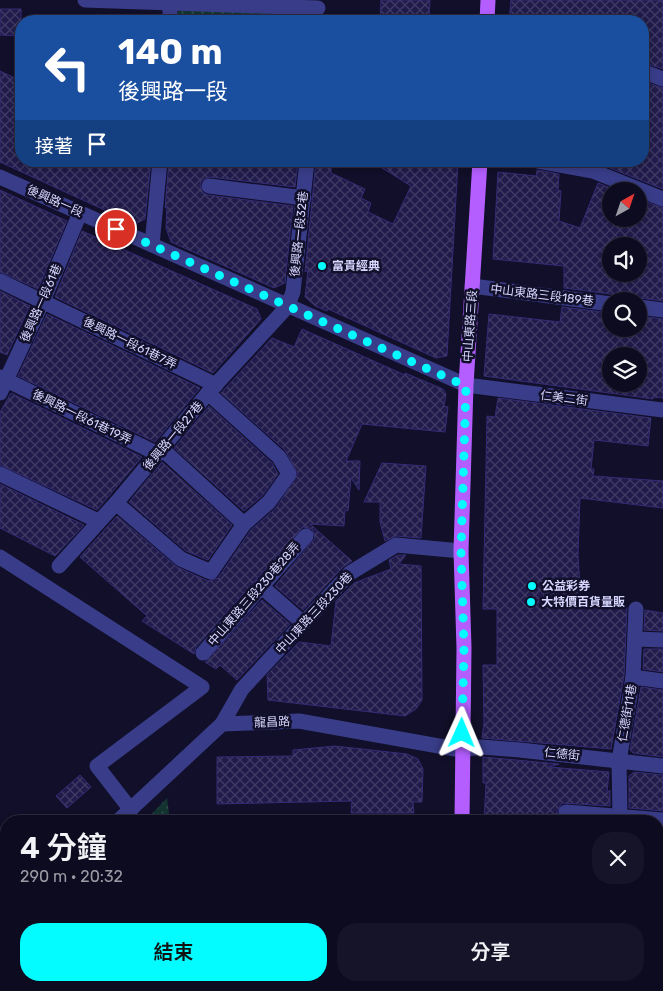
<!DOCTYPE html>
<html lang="zh-TW">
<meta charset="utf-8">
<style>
:root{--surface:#0d0b1f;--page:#161428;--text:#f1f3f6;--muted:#9a9ba4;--line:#2d2b3d;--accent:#03fcff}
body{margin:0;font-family:Rubik,"Noto Sans TC",sans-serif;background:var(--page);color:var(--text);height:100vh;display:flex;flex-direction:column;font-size:19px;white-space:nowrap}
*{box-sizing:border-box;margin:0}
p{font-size:16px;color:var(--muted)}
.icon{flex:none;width:28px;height:28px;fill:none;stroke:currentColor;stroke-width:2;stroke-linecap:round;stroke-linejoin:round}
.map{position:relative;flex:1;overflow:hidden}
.details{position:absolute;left:0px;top:815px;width:664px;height:176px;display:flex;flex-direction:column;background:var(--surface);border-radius:20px 20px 0 0;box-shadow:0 2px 8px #0003,0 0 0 1px var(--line)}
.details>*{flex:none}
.top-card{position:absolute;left:15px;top:15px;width:634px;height:152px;border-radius:20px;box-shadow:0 2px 8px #0003,0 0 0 1px var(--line);background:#1a4fa0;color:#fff;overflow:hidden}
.needle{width:32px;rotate:40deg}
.tools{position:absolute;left:602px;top:182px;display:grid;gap:10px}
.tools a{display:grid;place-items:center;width:45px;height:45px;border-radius:50%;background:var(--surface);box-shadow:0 2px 8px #0003,0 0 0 1px var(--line);font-size:25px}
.pin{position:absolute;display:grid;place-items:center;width:42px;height:42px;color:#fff;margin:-21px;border:2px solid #fff;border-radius:50%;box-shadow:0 1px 5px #0007}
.me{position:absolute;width:55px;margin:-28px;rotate:1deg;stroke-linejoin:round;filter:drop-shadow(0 0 4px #0008)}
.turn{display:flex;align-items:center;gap:18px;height:105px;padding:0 20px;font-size:22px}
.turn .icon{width:65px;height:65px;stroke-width:2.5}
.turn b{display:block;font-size:35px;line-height:42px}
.then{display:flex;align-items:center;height:48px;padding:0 20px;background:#0003;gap:10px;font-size:19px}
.round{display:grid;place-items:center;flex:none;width:52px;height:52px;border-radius:20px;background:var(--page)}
.overview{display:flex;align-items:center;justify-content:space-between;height:85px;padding:0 20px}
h1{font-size:30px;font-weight:600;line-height:38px}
.cta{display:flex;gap:10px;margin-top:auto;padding:10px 20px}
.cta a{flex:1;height:58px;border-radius:20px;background:var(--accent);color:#111;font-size:20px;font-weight:600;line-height:58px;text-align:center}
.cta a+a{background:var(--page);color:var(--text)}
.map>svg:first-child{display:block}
.grass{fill:#12332f}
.park{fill:url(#park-dots)}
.building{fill:url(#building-cross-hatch);stroke:#342c77;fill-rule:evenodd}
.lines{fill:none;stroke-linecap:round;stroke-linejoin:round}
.minor{stroke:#393d89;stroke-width:15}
.major{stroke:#b45eff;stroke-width:15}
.route{stroke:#03fcff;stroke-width:9;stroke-dasharray:0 16.2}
.poi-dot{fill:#03fcff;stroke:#110f29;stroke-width:2}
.labels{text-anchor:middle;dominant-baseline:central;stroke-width:5;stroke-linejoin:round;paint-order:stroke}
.street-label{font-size:12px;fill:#d8d7ff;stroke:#110f29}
.poi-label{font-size:12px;font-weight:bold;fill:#d8d7ff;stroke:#110f29;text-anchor:start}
</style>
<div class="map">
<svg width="663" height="991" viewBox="0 0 663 991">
<defs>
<pattern id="park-dots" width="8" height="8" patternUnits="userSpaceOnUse" patternTransform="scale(1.25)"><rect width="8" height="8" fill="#12332f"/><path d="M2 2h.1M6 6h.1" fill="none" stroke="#34504e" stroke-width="1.8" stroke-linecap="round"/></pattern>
<pattern id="building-cross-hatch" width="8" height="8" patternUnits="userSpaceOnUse" patternTransform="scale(1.25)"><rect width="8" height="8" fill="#201b4a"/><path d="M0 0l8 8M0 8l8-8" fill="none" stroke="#403b65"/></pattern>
</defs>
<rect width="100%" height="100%" fill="#110f29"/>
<polygon class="grass" points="178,816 274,817 274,821 179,821"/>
<g class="park">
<polygon points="310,9 309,21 177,21 178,11"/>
<polygon points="167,798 170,821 145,821"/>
</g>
<g class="building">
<polygon points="381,0 430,0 429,21 380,21"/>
<polygon points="511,0 663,0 663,69 642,62 642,21 509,21"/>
<polygon points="0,9 21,9 21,36 0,35"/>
<polygon points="0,71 21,81 21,161 151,161 145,219 135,224 0,162"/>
<polygon points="642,81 663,88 663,189 605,166 607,161 642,161"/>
<polygon points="169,161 298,161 295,187 210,177 202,180 200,185 203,193 208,195 293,206 285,283 274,288 171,242 166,228 167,206 165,208"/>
<polygon points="316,161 331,161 331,173 365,189 361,198 371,203 368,212 393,224 411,186 371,161 458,162 447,356 436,358 328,309 327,311 315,306 305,297 308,270 305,272"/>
<path d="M537 170 559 174 558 190 561 191 559 221 580 228 598 183 618 191H611V219H639V199L663 208V301L564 288V266L493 259 498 172 536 176ZM611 246H639V274H611Z"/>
<polygon points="0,190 67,221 38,289 0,272"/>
<polygon points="82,231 257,309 261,319 213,373 55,297"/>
<polygon points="0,291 30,306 7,355 0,352"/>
<path d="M562 307 611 313V329H639V316L663 319V398L653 397V399L484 376 489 314 560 322ZM611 356H639V384H611Z"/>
<polygon points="47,314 200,388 155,442 18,376"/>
<polygon points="302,329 405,375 405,373 443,389 446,394 444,406 448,407 445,432 362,424 346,461 360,461 359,490 351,478 348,511 345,510 344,526 310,524 352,561 343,567 303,610 275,586 315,538 312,529 303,527 196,647 194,654 142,621 147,616 80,557 117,516 177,567 208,581 218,578 251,530 276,508 298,474 285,450 221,393 272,338 294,347"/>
<polygon points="11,393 142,457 97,510 0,465 0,412"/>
<polygon points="498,398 651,418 648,446 594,440 591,469 594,469 593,476 663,481 663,508 580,498 578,555 581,603 627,607 624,676 611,749 482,738 484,723 483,665 497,665 497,609 483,609 487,416 495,417"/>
<polygon points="209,406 272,463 278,474 262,496 244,511 174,448"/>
<polygon points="162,462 232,525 208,560 186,551 129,502"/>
<polygon points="382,463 426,466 421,538 396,536 385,541 380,522 380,502 364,502"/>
<polygon points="0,484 84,525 55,556 0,528"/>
<polygon points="398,555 406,555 399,564 421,566 422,700 416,709 405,716 268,700 267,675 299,642 331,646 336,601 354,583 391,569 389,560"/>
<polygon points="262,600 290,624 237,680 220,665 216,669 205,662"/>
<polygon points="645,610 663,613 663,631 644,630"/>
<polygon points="644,649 663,649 663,672 643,669"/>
<polygon points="641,687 663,690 663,757 633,753 630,750"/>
<polygon points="335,746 407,754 418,759 423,769 422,802 413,802 414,813 351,813 352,801 217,804 217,757 293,756 293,750"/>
<polygon points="483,757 559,764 549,767 609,772 607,793 610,790 610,806 562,803 557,812 560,819 565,821 484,821 486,783 483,783"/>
<polygon points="634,772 663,775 663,811 629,808 629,776"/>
<polygon points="80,775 91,787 67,808 56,796"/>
</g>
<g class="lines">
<g class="minor">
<polyline points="85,0 318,8"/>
<polyline points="170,21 170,5"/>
<polyline points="642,71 663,79"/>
<polyline points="538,161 593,171 663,199"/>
<polyline points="0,177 466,385 663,410"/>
<polyline points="209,186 304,198"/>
<polyline points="152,245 160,161"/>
<polyline points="0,281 216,385"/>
<polyline points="472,286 611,304"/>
<polyline points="639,307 663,310"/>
<polyline points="0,377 158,454"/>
<polyline points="0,393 43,301 80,213"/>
<polyline points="162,449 244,524"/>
<polyline points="0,474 98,521"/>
<polyline points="116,503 181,559 211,572 244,524 269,502 289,474 279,457 208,393"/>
<polyline points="0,557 202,687 97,766 131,810"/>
<polyline points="59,566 116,503 208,393 287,307 293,292 307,161"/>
<polyline points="261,586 303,623"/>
<polyline points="635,639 663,640"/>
<polyline points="203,653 306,536"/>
<polyline points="633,677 663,681"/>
<polyline points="222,724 242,689 350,573 396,545 461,551"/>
<polyline points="566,812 663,820"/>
<polyline points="620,816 619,761 633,677 636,609"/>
<polyline points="118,821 222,724 299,721 461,750 481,747 520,750 663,766"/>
<polyline points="0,926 6,932"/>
<polyline points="658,942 663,942"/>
<polyline points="57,985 61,991"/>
</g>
<g class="major">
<polyline points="487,21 488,0"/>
<polyline points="462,821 464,648 461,551 466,385 480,161"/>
<polyline points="462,991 462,985"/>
</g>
</g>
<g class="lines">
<polyline class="route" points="116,229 466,386 461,551 464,648 462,733"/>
</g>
<g class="poi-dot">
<circle cx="322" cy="266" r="5"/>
<circle cx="532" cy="586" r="5"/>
<circle cx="531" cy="602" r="5"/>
</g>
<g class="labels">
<g class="street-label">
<text transform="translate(55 201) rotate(24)">後興路一段</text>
<text transform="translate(299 234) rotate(-84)">後興路一段32巷</text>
<text transform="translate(542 295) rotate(7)">中山東路三段189巷</text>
<text transform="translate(41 303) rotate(-66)">後興路一段61巷</text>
<text transform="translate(470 326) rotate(-86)">中山東路三段</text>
<text transform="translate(130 343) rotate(26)">後興路一段61巷7弄</text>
<text transform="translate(564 398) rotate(7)">仁美二街</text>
<text transform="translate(82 417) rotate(26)">後興路一段61巷19弄</text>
<text transform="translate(173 436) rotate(-50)">後興路一段27巷</text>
<text transform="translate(254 594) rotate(-49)">中山東路三段230巷28弄</text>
<text transform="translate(314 613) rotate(-47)">中山東路三段230巷</text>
<text transform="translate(627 713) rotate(-80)">仁德街11巷</text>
<text transform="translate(272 722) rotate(-2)">龍昌路</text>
<text transform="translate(562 754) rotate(6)">仁德街</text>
</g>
<g class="poi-label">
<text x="332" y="266">富貴經典</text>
<text x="542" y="586">公益彩券</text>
<text x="541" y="602">大特價百貨量販</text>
</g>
</g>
</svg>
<div class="tools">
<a><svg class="needle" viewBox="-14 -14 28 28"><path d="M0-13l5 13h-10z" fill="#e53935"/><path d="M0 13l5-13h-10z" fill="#9a9ba4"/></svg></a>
<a><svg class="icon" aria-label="sound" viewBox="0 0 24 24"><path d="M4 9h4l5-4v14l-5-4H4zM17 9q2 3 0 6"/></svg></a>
<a><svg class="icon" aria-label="search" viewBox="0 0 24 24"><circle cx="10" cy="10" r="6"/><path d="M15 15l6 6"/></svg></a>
<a><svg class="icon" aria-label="layers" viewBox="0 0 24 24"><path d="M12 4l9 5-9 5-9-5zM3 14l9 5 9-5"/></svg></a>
</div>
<div class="pin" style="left:116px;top:229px;background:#d93025"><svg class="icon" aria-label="arrive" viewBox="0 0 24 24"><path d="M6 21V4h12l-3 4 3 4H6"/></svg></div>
<svg class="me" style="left:462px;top:733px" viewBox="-20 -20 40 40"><path d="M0-17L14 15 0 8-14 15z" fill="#03fcff" stroke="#fff" stroke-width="4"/></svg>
<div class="top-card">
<div class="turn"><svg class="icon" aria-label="left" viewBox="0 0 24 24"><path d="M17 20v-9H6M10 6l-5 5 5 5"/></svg><div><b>140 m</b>後興路一段</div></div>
<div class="then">接著<svg class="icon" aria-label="arrive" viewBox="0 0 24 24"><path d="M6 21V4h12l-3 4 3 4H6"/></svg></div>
</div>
<section class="details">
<div class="overview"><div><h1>4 分鐘</h1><p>290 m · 20:32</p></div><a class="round"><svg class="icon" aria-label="close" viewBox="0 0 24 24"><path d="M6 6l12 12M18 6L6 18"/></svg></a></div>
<div class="cta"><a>結束</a><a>分享</a></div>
</section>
</div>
